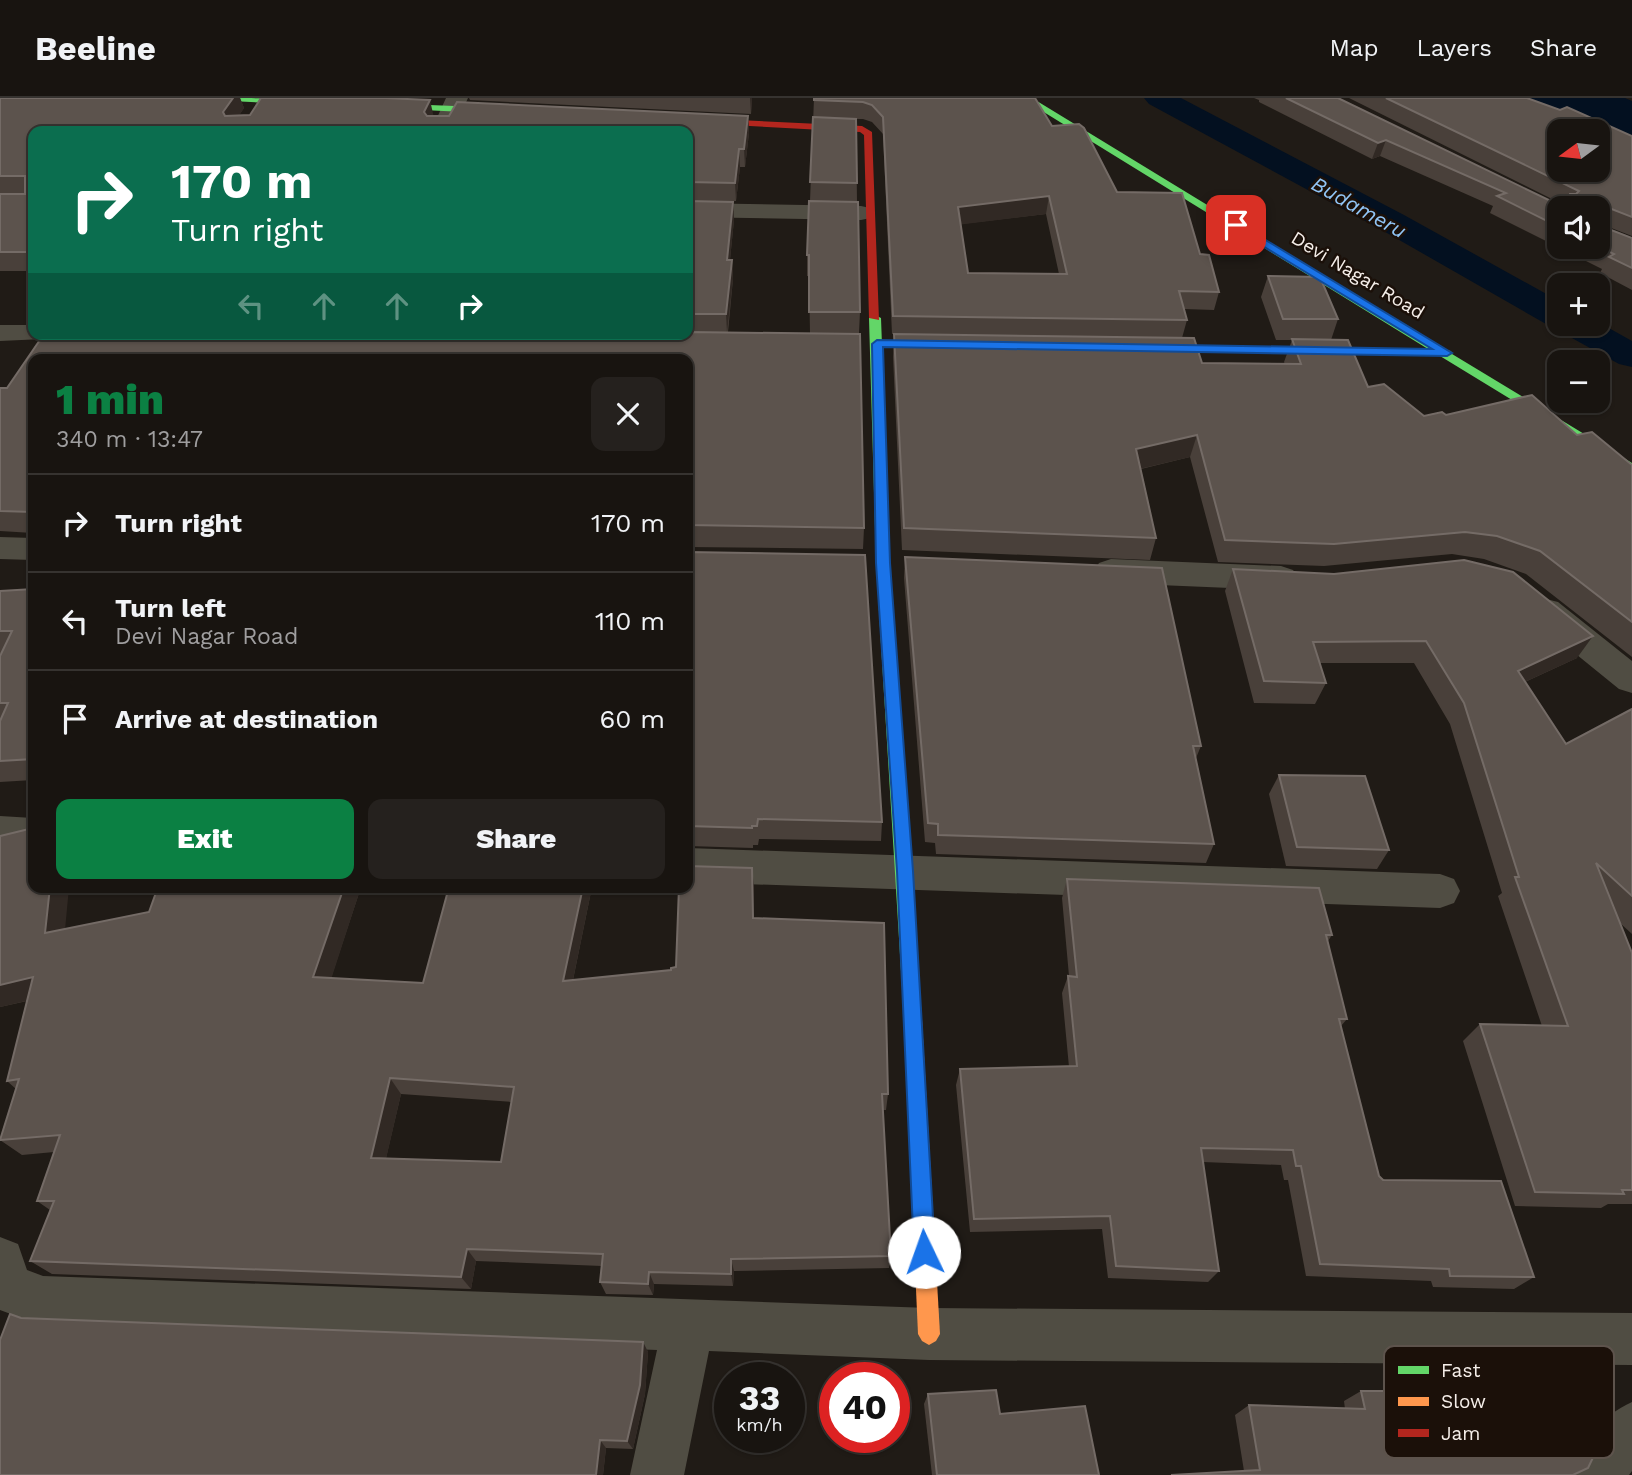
<!DOCTYPE html>
<meta charset="utf-8">
<style>
:root{--surface:#181410;--page:#25211e;--text:#f1f3f6;--muted:#9f9e9f;--line:#363330;--accent:#0b8043}
body{margin:0;font-family:"Work Sans",sans-serif;background:var(--page);color:var(--text);height:100vh;display:flex;flex-direction:column;font-size:26px;white-space:nowrap}
*{box-sizing:border-box;margin:0}
p{font-size:23px;color:var(--muted)}
.icon{flex:none;width:38px;height:38px;fill:none;stroke:currentColor;stroke-width:2;stroke-linecap:round;stroke-linejoin:round}
.map{position:relative;flex:1;overflow:hidden}
.side{position:absolute;left:28px;top:256px;width:665px;height:539px;display:flex;flex-direction:column;background:var(--surface);border-radius:14px;box-shadow:0 2px 5px #0004,0 0 0 2px var(--line)}
.side>*{flex:none}
.banner{position:absolute;left:28px;top:28px;width:665px;height:214px;border-radius:14px;box-shadow:0 2px 5px #0004,0 0 0 2px var(--line);background:#0b6e4f;color:#fff;overflow:hidden}
.needle{width:46px;rotate:255deg}
.fabs{position:absolute;left:1547px;top:21px;display:grid;gap:14px}
.fabs a{display:grid;place-items:center;width:63px;height:63px;border-radius:14px;background:var(--surface);box-shadow:0 2px 5px #0004,0 0 0 2px var(--line);font-size:35px}
.speed{position:absolute;left:714px;top:1264px;display:flex;gap:14px;font-size:35px;font-weight:700;text-align:center}
.speed>*{display:grid;place-content:center;width:91px;height:91px;border-radius:50%;background:var(--surface);box-shadow:0 2px 5px #0004,0 0 0 2px var(--line);line-height:1}
.speed small{font-size:18px;font-weight:400}
.speed .limit{border:10px solid #d22;background:#fff;color:#111}
.pin{position:absolute;display:grid;place-items:center;width:60px;height:60px;color:#fff;margin:-30px;border-radius:14px;box-shadow:0 4px 10px #0006}
.me{position:absolute;width:77px;margin:-38px;rotate:357deg;stroke-linejoin:round;filter:drop-shadow(0 0 5px #0008)}
.turn{display:flex;align-items:center;gap:24px;height:147px;padding:0 28px;font-size:32px}
.turn .icon{width:91px;height:91px;stroke-width:2.5}
.turn b{display:block;font-size:49px;line-height:60px}
.lanes{display:flex;align-items:center;height:66px;padding:0 28px;background:#0003;justify-content:center;gap:35px;direction:ltr}
.lanes .off{opacity:.35}
.round{display:grid;place-items:center;flex:none;width:74px;height:74px;border-radius:14px;background:var(--page)}
.headline{display:flex;align-items:center;justify-content:space-between;height:119px;padding:0 28px}
h1{font-size:42px;font-weight:800;line-height:52px;color:var(--accent)}
.primary-button{display:flex;gap:14px;margin-top:auto;padding:14px 28px}
.primary-button a{flex:1;height:80px;border-radius:14px;background:var(--accent);color:#fff;font-size:28px;font-weight:800;line-height:80px;text-align:center}
.primary-button a+a{background:var(--page);color:var(--text)}
ul{padding:0;list-style:none}
li{display:flex;align-items:center;gap:21px;height:98px;padding:0 28px;border-top:2px solid var(--line)}
li div{flex:1}
li b{display:block;font-size:26px}
li em{font-style:normal}
header{display:flex;align-items:center;gap:42px;box-sizing:border-box;height:98px;padding:0 35px;background:var(--surface);border-bottom:2px solid var(--line)}
header strong{font-size:33px}
nav{display:flex;gap:38px;margin-inline-start:auto;font-size:24px}
.map>svg:first-child{display:block}
.water{fill:#031020}
.lines{fill:none;stroke-linecap:round;stroke-linejoin:round}
.canal{fill:#031020;fill-rule:evenodd}
.street{fill:#504d43;fill-rule:evenodd}
.fast{fill:#63d668;fill-rule:evenodd}
.slow{fill:#ff974d;fill-rule:evenodd}
.jam{fill:#b3261e;fill-rule:evenodd}
.wall{fill:#49403a;fill-rule:evenodd}
.shaded-wall{fill:#312924}
.building{fill:#5c534d;stroke:#746b66;stroke-width:2;fill-rule:evenodd}
.route{fill:#1a73e8;stroke:#114b97;stroke-width:2}
.labels{text-anchor:middle;dominant-baseline:central;stroke-width:5;stroke-linejoin:round;paint-order:stroke}
.far-street-label{font-size:19px;fill:#f6efea;stroke:#1b1009}
.far-water-label{font-size:21px;font-style:italic;fill:#91c5f6;stroke:#1b1009}
.key{fill:#1b1009;stroke:#5d534c;stroke-width:2}
.key-label{font-size:19px;fill:#f6efea}
</style>
<header>
<strong>Beeline</strong>
<nav><a>Map</a><a>Layers</a><a>Share</a></nav>
</header>
<div class="map">
<svg width="1632" height="1377" viewBox="0 0 1632 1377">
<rect width="100%" height="100%" fill="#201b16"/>
<polygon class="water" points="1522,0 1625,0 1632,3 1632,48"/>
<g class="lines">
<polygon class="canal" points="1144,0 1181,0 1404,117 1559,203 1559,226 1598,224 1632,243 1632,269 1619,266 1561,234 1558,228 1546,226 1380,131 1149,6"/>
<g class="street">
<polygon points="446,0 468,0 453,33 431,33"/>
<polygon points="688,105 861,108 870,110 873,115 870,120 861,122 688,119"/>
<polygon points="0,227 33,227 33,236 46,236 43,241 0,243"/>
<polygon points="0,439 33,440 33,462 0,461"/>
<polygon points="1111,461 1281,468 1293,472 1298,480 1293,488 1281,492 1111,485 1099,481 1094,473 1099,465"/>
<polygon points="1546,501 1558,504 1632,563 1632,595 1619,591 1534,522 1529,513 1534,504"/>
<polygon points="0,718 33,720 33,752 0,750"/>
<polygon points="688,750 1440,776 1454,781 1460,793 1454,805 1440,810 688,784"/>
<polygon points="0,1139 18,1146 27,1172 43,1178 929,1210 1632,1215 1632,1267 929,1262 709,1253 684,1377 630,1377 657,1252 43,1228 0,1212"/>
<path d="M1632 1304V1373L1629 1377H1566C1578 1347 1602 1317 1632 1304Z"/>
</g>
<g class="fast">
<path d="M225 0C245 0 304 0 319 4L314 7 230 3Z"/>
<polygon points="1021,0 1032,0 1445,252 1451,253 1452,256 1632,365 1632,375 1440,258 1142,252 1140,250 1146,247 1428,251"/>
<polygon points="378,5 506,10 511,13 506,16 381,10 376,7"/>
<polygon points="875,217 881,220 890,465 922,922 919,928 913,930 907,928 904,922 876,465 869,220"/>
<polygon points="75,236 173,236 175,238 169,241 80,239"/>
</g>
<polygon class="slow" points="913,914 919,916 922,922 940,1236 936,1243 929,1247 922,1243 918,1236 904,922 907,916"/>
<polygon class="jam" points="696,20 862,28 872,34 879,222 869,220 864,37 860,34 693,25 693,21"/>
</g>
<g class="wall">
<polygon points="0,0 240,0 244,10 239,17 748,18 749,35 745,69 740,69 736,103 688,103 688,33 33,33 33,173 0,173"/>
<polygon points="469,0 752,0 751,16 470,2"/>
<path d="M814 0H1035L1052 28 1117 94 1200 156 1219 194 1214 212 1184 211 1187 222 1182 240 1202 265 1285 266 1284 264 1292 242H1276L1261 199 1268 178 1338 221 1331 242 1368 289 1424 318 1446 317 1577 337 1632 367V559L1526 476 1484 461 1452 456 1324 468 1218 464 1190 359 1141 371 1156 440 1150 462 902 452 893 259 894 236 932 237 892 236 883 36 872 24 863 21H856L857 104 860 214 859 235H810L809 178H807V157L810 103ZM1046 116 1059 176 968 175 961 126Z"/>
<path d="M1254 0H1338L1557 106 1564 107 1349 0H1527L1632 38V138L1606 128V130L1632 140V192L1600 175 1602 171 1490 115 1493 108 1380 58 1372 61 1259 4V2ZM1559 110H1598V149H1559Z"/>
<polygon points="688,103 733,104 734,122 730,162 732,162 733,181 728,234 860,236 864,430 863,451 688,449 688,261 33,261 33,435 0,433 0,290 7,290 42,239 116,239 118,236 688,236"/>
<polygon points="688,454 882,724 881,743 759,741 758,747 753,747 753,750 688,748"/>
<polygon points="905,459 1201,648 1196,660 1214,746 1206,765 936,756 935,745 925,744 904,480"/>
<polygon points="1233,471 1577,560 1525,584 1566,646 1632,611 1632,836 1620,825 1632,855 1632,1106 1608,1106 1601,1110 1515,1108 1463,943 1480,926 1542,928 1498,798 1502,795 1450,626 1414,565 1320,565 1326,585 1315,606 1254,605 1225,493"/>
<polygon points="33,491 33,682 0,684 0,558 1,555 0,555 0,493"/>
<polygon points="1279,677 1389,752 1377,771 1286,768 1269,696"/>
<path d="M0 738 65 831 149 814 158 789H361L331 880 423 885 449 789H592L573 882 671 872 676 869 754 789V821L888 996 886 1012H883L891 1158 889 1170 734 1173 733 1188 654 1186 653 1197 606 1196 600 1184 602 1168 476 1163 471 1191 52 1176 30 1163 50 1112 37 1103 54 1054 22 1057 0 1042 16 991 7 983 27 903 0 909ZM401 996 512 1004 501 1064 386 1060Z"/>
<polygon points="1067,781 1332,837 1328,843 1347,921 1341,928 1379,1078 1534,1179 1514,1191 1433,1189 1431,1183 1306,1178 1288,1082 1284,1082 1281,1067 1203,1064 1219,1173 1208,1184 1108,1180 1102,1131 970,1134 956,987 960,971 1069,969 1062,895 1068,878 1069,878 1062,800"/>
<polygon points="21,1220 643,1244 648,1254 645,1296 633,1351 606,1350 603,1377 0,1377"/>
<polygon points="1361,1293 1462,1321 1573,1377 1244,1373 1235,1317 1249,1307 1345,1311 1344,1303"/>
<polygon points="928,1296 1000,1316 1099,1377 932,1377 924,1306"/>
</g>
<g class="shaded-wall">
<polygon points="233,0 240,0 244,10 230,32 223,14"/>
<polygon points="750,0 752,0 751,16"/>
<polygon points="430,2 434,20 429,32 424,14"/>
<polygon points="748,18 749,35 745,69 744,51"/>
<polygon points="1386,42 1380,58 1372,61 1378,45"/>
<polygon points="739,51 740,69 736,103 735,85"/>
<polygon points="1049,98 1046,116 957,127 958,109"/>
<polygon points="733,104 734,122 728,181 727,162"/>
<polygon points="30,149 33,154 33,167 26,154"/>
<polygon points="732,162 733,181 727,235 726,216"/>
<polygon points="1197,337 1190,359 1131,373 1136,351"/>
<polygon points="1593,538 1577,560 1503,594 1518,573"/>
<polygon points="752,770 754,789 754,839 753,820"/>
<polygon points="50,789 69,789 63,853 45,835"/>
<polygon points="344,789 361,789 326,897 313,879"/>
<polygon points="583,789 592,789 569,901 563,883"/>
<polygon points="33,879 52,897 0,909 0,887"/>
<polygon points="390,980 401,996 383,1074 371,1060"/>
<polygon points="467,1151 476,1163 471,1191 461,1179"/>
<polygon points="731,1161 734,1173 733,1188 731,1176"/>
<polygon points="649,1174 654,1186 653,1197 648,1186"/>
<polygon points="643,1244 648,1254 645,1296 633,1351 627,1343"/>
<polygon points="600,1342 606,1350 603,1377 596,1377"/>
</g>
<g class="building">
<polygon points="0,0 233,0 223,14 225,18 250,17 261,0 385,0 430,2 424,14 427,18 449,18 457,4 748,18 744,51 739,51 735,85 688,84 688,33 33,33 33,149 30,149 26,154 0,154 0,96 25,96 25,78 0,78"/>
<path d="M814 0H1035L1052 28 1079 26 1084 30 1117 94 1182 95 1200 156 1209 157 1219 194 1179 193 1187 222 893 218 883 19 872 7 863 4 814 2ZM1049 98 1067 176 968 175 958 109Z"/>
<path d="M1286 0H1338L1557 106 1569 108 1570 96H1576L1579 93 1386 0H1527L1560 12 1567 9 1632 38V119L1604 108 1606 130 1632 140V170L1609 159 1614 156 1598 148V110H1559V129L1497 98 1506 95 1386 42 1378 45ZM1559 33H1598V72H1559Z"/>
<polygon points="813,19 856,21 857,85 810,84"/>
<polygon points="688,103 733,104 727,162 732,162 726,216 688,216"/>
<polygon points="809,103 858,104 860,214 809,214 809,157 807,157"/>
<polygon points="1268,178 1320,179 1338,221 1283,221"/>
<polygon points="688,234 860,236 864,430 688,427 688,261 33,261 33,414 0,413 0,290 7,290 42,239 116,239 118,236 688,236"/>
<polygon points="894,236 1194,240 1202,265 1301,266 1292,241 1348,242 1368,289 1384,286 1424,318 1442,314 1446,317 1532,297 1577,337 1592,334 1632,367 1632,524 1540,453 1497,438 1465,434 1334,446 1225,442 1197,337 1136,351 1156,440 904,430"/>
<polygon points="688,454 865,457 882,724 758,721 757,728 752,728 752,730 688,728"/>
<polygon points="905,459 1162,470 1201,648 1193,648 1214,746 938,737 938,726 928,725"/>
<polygon points="1464,462 1513,474 1593,538 1518,573 1566,646 1632,611 1632,798 1596,765 1632,855 1632,1092 1622,1092 1624,1096 1535,1094 1480,926 1568,928 1515,779 1519,779 1464,605 1426,543 1313,544 1326,585 1264,583 1233,471 1334,476"/>
<polygon points="33,491 33,661 0,663 0,623 8,605 0,605 0,558 12,533 0,533 0,493"/>
<polygon points="1279,677 1365,678 1389,752 1297,749"/>
<path d="M33 730V789H50L45 835 149 814 158 789H344L313 879 423 885 449 789H583L563 883 671 872V870L676 869 679 789H688V768L752 770 753 820 884 825 888 996H882L891 1158 731 1161V1176L649 1174 648 1186 600 1184 603 1156 467 1151 461 1179 30 1163 54 1103H37L60 1037 0 1042 19 981 7 983 33 879 0 887V738ZM390 980 514 989 501 1064 371 1060Z"/>
<polygon points="1067,781 1319,790 1332,837 1326,837 1347,921 1339,921 1379,1078 1383,1082 1501,1083 1534,1179 1450,1178 1449,1171 1320,1166 1301,1068 1296,1068 1293,1052 1201,1050 1219,1173 1116,1168 1110,1118 974,1121 960,971 1077,968 1068,878 1077,879"/>
<polygon points="10,1216 21,1220 643,1244 640,1287 627,1343 600,1342 596,1377 0,1377 0,1242"/>
<polygon points="1578,1271 1614,1325 1600,1345 1588,1370 1573,1377 1171,1377 1260,1372 1249,1307 1365,1311 1361,1293 1455,1293 1462,1321"/>
<polygon points="996,1292 1000,1316 1085,1308 1099,1377 937,1377 928,1296"/>
</g>
<polygon class="route" points="1236,124 1452,255 1447,258 883,249 890,465 913,773 935,1154 932,1162 924,1165 917,1162 914,1154 897,773 876,465 872,246 877,242 1432,251 1233,130 1231,127"/>
<g class="labels">
<g class="far-street-label">
<text transform="translate(1358 177) rotate(31)">Devi Nagar Road</text>
</g>
<g class="far-water-label">
<text transform="translate(1359 109) rotate(29)">Budameru</text>
</g>
</g>
<rect x="1384" y="1248" width="230" height="112" rx="10" class="key"/>
<rect x="1398" y="1268" width="31" height="8" fill="#63d668"/>
<rect x="1398" y="1299" width="31" height="9" fill="#ff974d"/>
<rect x="1398" y="1331" width="31" height="8" fill="#b3261e"/>
<g class="key-label">
<text x="1441" y="1279">Fast</text>
<text x="1441" y="1310">Slow</text>
<text x="1441" y="1342">Jam</text>
</g>
</svg>
<div class="fabs">
<a><svg class="needle" viewBox="-14 -14 28 28"><path d="M0-13l5 13h-10z" fill="#e53935"/><path d="M0 13l5-13h-10z" fill="#9f9e9f"/></svg></a>
<a><svg class="icon" aria-label="sound" viewBox="0 0 24 24"><path d="M4 9h4l5-4v14l-5-4H4zM17 9q2 3 0 6"/></svg></a>
<a>+</a>
<a>−</a>
</div>
<div class="speed"><div>33<small>km/h</small></div><div class="limit">40</div></div>
<div class="pin" style="left:1236px;top:127px;background:#d93025"><svg class="icon" aria-label="arrive" viewBox="0 0 24 24"><path d="M6 21V4h12l-3 4 3 4H6"/></svg></div>
<svg class="me" style="left:924px;top:1154px" viewBox="-20 -20 40 40"><circle r="19" fill="#fff"/><path d="M0-13L10 11 0 6-10 11z" fill="#1a73e8"/></svg>
<div class="banner">
<div class="turn"><svg class="icon" aria-label="right" viewBox="0 0 24 24"><path d="M7 20v-9h11M14 6l5 5-5 5"/></svg><div><b>170 m</b>Turn right</div></div>
<div class="lanes"><svg class="icon off" aria-label="left" viewBox="0 0 24 24"><path d="M17 20v-9H6M10 6l-5 5 5 5"/></svg><svg class="icon off" aria-label="ahead" viewBox="0 0 24 24"><path d="M12 20V5M6 11l6-6 6 6"/></svg><svg class="icon off" aria-label="ahead" viewBox="0 0 24 24"><path d="M12 20V5M6 11l6-6 6 6"/></svg><svg class="icon" aria-label="right" viewBox="0 0 24 24"><path d="M7 20v-9h11M14 6l5 5-5 5"/></svg></div>
</div>
<section class="side">
<div class="headline"><div><h1>1 min</h1><p>340 m · 13:47</p></div><a class="round"><svg class="icon" aria-label="close" viewBox="0 0 24 24"><path d="M6 6l12 12M18 6L6 18"/></svg></a></div>
<ul>
<li><svg class="icon" aria-label="right" viewBox="0 0 24 24"><path d="M7 20v-9h11M14 6l5 5-5 5"/></svg><div><b>Turn right</b></div><em>170 m</em></li>
<li><svg class="icon" aria-label="left" viewBox="0 0 24 24"><path d="M17 20v-9H6M10 6l-5 5 5 5"/></svg><div><b>Turn left</b><p>Devi Nagar Road</p></div><em>110 m</em></li>
<li><svg class="icon" aria-label="arrive" viewBox="0 0 24 24"><path d="M6 21V4h12l-3 4 3 4H6"/></svg><div><b>Arrive at destination</b></div><em>60 m</em></li>
</ul>
<div class="primary-button"><a>Exit</a><a>Share</a></div>
</section>
</div>
